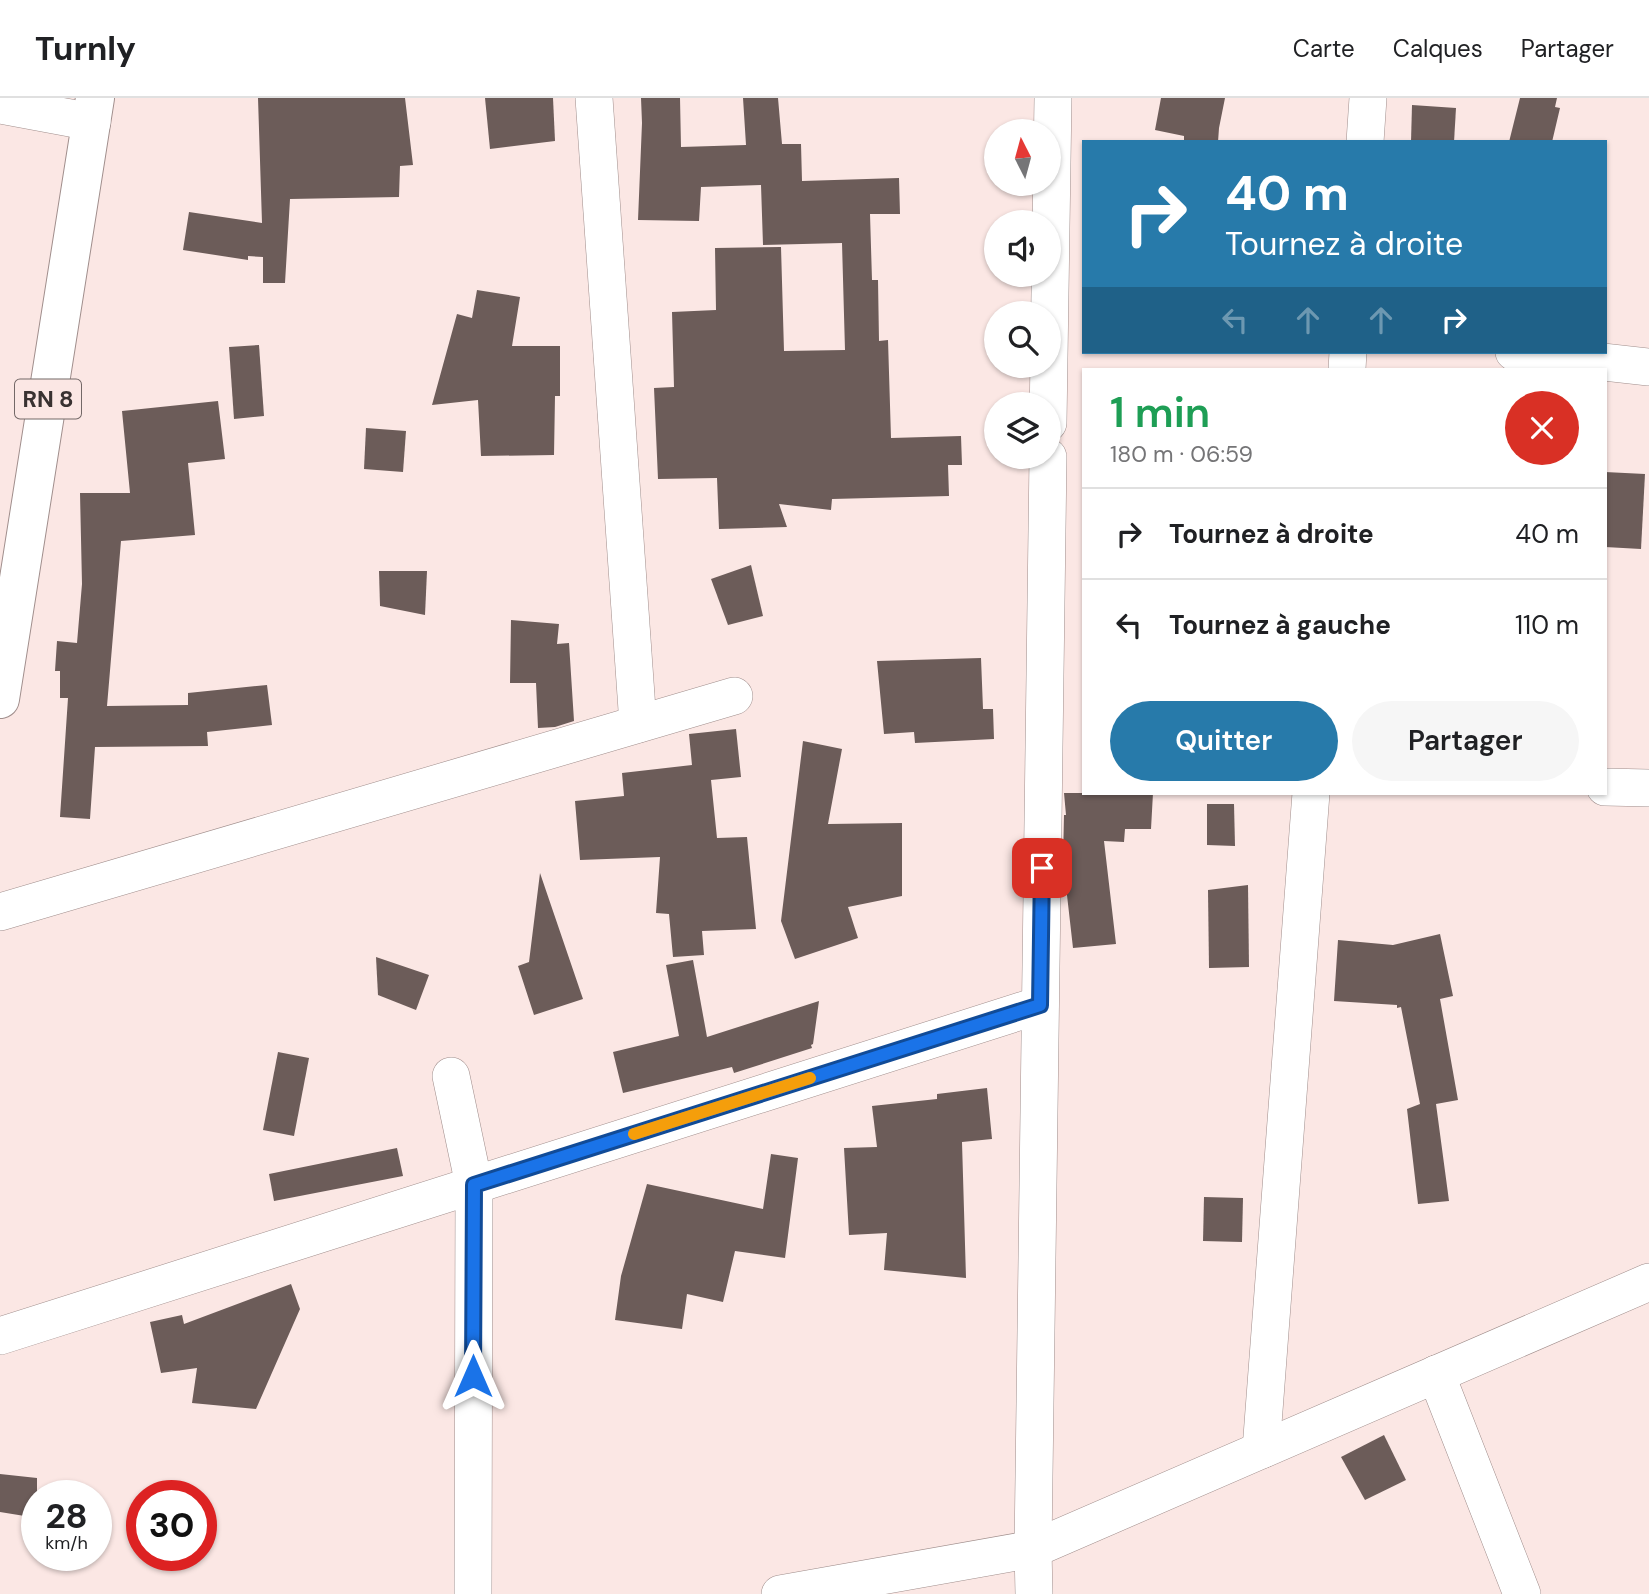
<!DOCTYPE html>
<html lang="fr">
<meta charset="utf-8">
<style>
:root{--surface:#fff;--page:#f6f6f6;--text:#202124;--muted:#757577;--line:#e0e0e0;--accent:#277aaa}
body{margin:0;font-family:"DM Sans",sans-serif;background:var(--page);color:var(--text);height:100vh;display:flex;flex-direction:column;font-size:26px;white-space:nowrap}
*{box-sizing:border-box;margin:0}
p{font-size:23px;color:var(--muted)}
.icon{flex:none;width:38px;height:38px;fill:none;stroke:currentColor;stroke-width:2;stroke-linecap:round;stroke-linejoin:round}
.map{position:relative;flex:1;overflow:hidden}
.drawer{position:absolute;left:1082px;top:270px;width:525px;height:427px;display:flex;flex-direction:column;background:var(--surface);border-radius:0px;box-shadow:0 2px 5px #0004}
.drawer>*{flex:none}
.guide{position:absolute;left:1082px;top:42px;width:525px;height:214px;border-radius:0px;box-shadow:0 2px 5px #0004;background:#277aaa;color:#fff;overflow:hidden}
.needle{width:46px;rotate:354deg}
.fabs{position:absolute;left:984px;top:21px;display:grid;gap:14px}
.fabs a{display:grid;place-items:center;width:77px;height:77px;border-radius:50%;background:var(--surface);box-shadow:0 2px 5px #0004;font-size:35px}
.speed{position:absolute;left:21px;top:1382px;display:flex;gap:14px;font-size:35px;font-weight:700;text-align:center}
.speed>*{display:grid;place-content:center;width:91px;height:91px;border-radius:50%;background:var(--surface);box-shadow:0 2px 5px #0004;line-height:1}
.speed small{font-size:18px;font-weight:400}
.speed .limit{border:10px solid #d22;background:#fff;color:#111}
.pin{position:absolute;display:grid;place-items:center;width:60px;height:60px;color:#fff;margin:-30px;border-radius:14px;box-shadow:0 4px 10px #0006}
.me{position:absolute;width:77px;margin:-38px;rotate:0deg;stroke-linejoin:round;filter:drop-shadow(0 0 5px #0008)}
.turn{display:flex;align-items:center;gap:24px;height:147px;padding:0 28px;font-size:32px}
.turn .icon{width:91px;height:91px;stroke-width:2.5}
.turn b{display:block;font-size:49px;line-height:60px}
.lanes{display:flex;align-items:center;height:66px;padding:0 28px;background:#0003;justify-content:center;gap:35px;direction:ltr}
.lanes .off{opacity:.35}
.round{display:grid;place-items:center;flex:none;width:74px;height:74px;border-radius:37px;background:var(--page)}
.summary{display:flex;align-items:center;justify-content:space-between;height:119px;padding:0 28px}
h1{font-size:42px;font-weight:600;line-height:52px;color:#1e9e55}
.action{display:flex;gap:14px;margin-top:auto;padding:14px 28px}
.action a{flex:1;height:80px;border-radius:42px;background:var(--accent);color:#fff;font-size:28px;font-weight:600;line-height:80px;text-align:center}
.action a+a{background:var(--page);color:var(--text)}
ul{padding:0;list-style:none}
li{display:flex;align-items:center;gap:21px;height:91px;padding:0 28px;border-top:2px solid var(--line)}
li div{flex:1}
li b{display:block;font-size:26px}
li em{font-style:normal}
header{display:flex;align-items:center;gap:42px;box-sizing:border-box;height:98px;padding:0 35px;background:var(--surface);border-bottom:2px solid var(--line)}
header strong{font-size:33px}
nav{display:flex;gap:38px;margin-inline-start:auto;font-size:24px}
.map>svg:first-child{display:block}
.building{fill:#6c5c59}
.lines{fill:none;stroke-linecap:round;stroke-linejoin:round}
.minor-casing{stroke:#a08e8c;stroke-width:38}
.primary-casing{stroke:#a08e8c;stroke-width:40}
.minor{stroke:#fff;stroke-width:37}
.primary{stroke:#fff;stroke-width:38}
.route-casing{stroke:#114b97;stroke-width:18}
.route{stroke:#1a73e8;stroke-width:12}
.slow{stroke:#f59e0b;stroke-width:12}
.labels{text-anchor:middle;dominant-baseline:central;stroke-width:7;stroke-linejoin:round;paint-order:stroke}
.shield{fill:#fbe7e4;stroke:#736867;stroke-width:2}
.shield-label{font-size:23px;font-weight:bold;fill:#393231}
</style>
<header>
<strong>Turnly</strong>
<nav><a>Carte</a><a>Calques</a><a>Partager</a></nav>
</header>
<div class="map">
<svg width="1649" height="1496" viewBox="0 0 1649 1496">
<rect width="100%" height="100%" fill="#fbe7e4"/>
<g class="building">
<polygon points="258,0 405,0 413,67 400,68 399,99 290,101 285,185 263,185 263,159 248,158 248,162 183,152 189,114 262,125"/>
<polygon points="485,0 553,0 555,43 490,51"/>
<polygon points="641,0 680,0 681,49 746,47 743,0 778,0 782,46 801,46 802,83 899,80 900,116 870,116 872,182 878,182 879,243 888,242 891,340 961,338 962,367 948,367 949,398 832,401 831,412 779,406 787,429 719,431 717,380 658,381 654,290 674,289 672,214 716,212 715,150 781,149 784,253 845,252 842,145 763,147 761,87 701,89 699,123 638,122 642,25"/>
<polygon points="1161,0 1225,0 1219,30 1218,44 1184,44 1184,38 1155,32"/>
<polygon points="1520,0 1557,0 1555,9 1560,10 1552,44 1509,44"/>
<polygon points="1412,7 1456,10 1454,44 1411,44"/>
<polygon points="477,192 520,199 512,248 560,248 560,298 555,298 554,357 481,358 478,302 432,307 457,216 472,220"/>
<polygon points="259,247 264,318 234,321 229,249"/>
<polygon points="218,303 225,361 188,365 195,437 121,443 107,608 188,607 188,595 267,587 272,627 207,634 208,648 95,649 90,721 60,719 68,600 60,600 60,573 55,573 57,543 77,545 82,486 80,395 130,395 122,313"/>
<polygon points="366,330 406,333 403,374 364,371"/>
<polygon points="1605,374 1645,376 1641,451 1605,449"/>
<polygon points="751,467 763,518 728,527 711,481"/>
<polygon points="379,473 427,473 425,517 380,508"/>
<polygon points="511,522 559,526 557,546 569,545 574,623 555,629 538,630 536,585 510,585"/>
<polygon points="981,560 983,611 993,611 994,641 915,645 914,634 884,636 877,563"/>
<polygon points="736,631 741,679 711,682 717,740 747,739 756,831 702,833 704,857 673,859 669,816 656,815 660,759 580,762 575,703 624,698 622,675 692,667 689,636"/>
<polygon points="803,643 842,651 828,726 902,725 902,798 848,809 858,840 795,861 781,823"/>
<polygon points="1064,695 1153,695 1151,731 1125,731 1124,744 1104,743 1116,846 1073,850 1063,762 1064,717 1066,717"/>
<polygon points="1207,706 1234,706 1235,748 1207,747"/>
<polygon points="540,775 583,901 534,917 518,868 529,864"/>
<polygon points="1248,787 1249,869 1209,870 1208,792"/>
<polygon points="1440,836 1453,898 1440,901 1458,1002 1436,1006 1449,1103 1418,1106 1407,1011 1420,1006 1401,909 1397,910 1397,907 1334,903 1338,842 1393,847"/>
<polygon points="376,859 429,877 416,912 378,897"/>
<polygon points="693,862 707,939 819,903 813,946 811,947 812,950 734,975 732,969 623,995 613,954 679,938 666,867"/>
<polygon points="278,954 309,960 294,1038 263,1032"/>
<polygon points="987,990 992,1041 962,1044 966,1180 884,1172 887,1135 849,1137 844,1050 877,1049 872,1008 937,1001 937,996"/>
<polygon points="397,1050 403,1078 274,1103 269,1076"/>
<polygon points="771,1056 798,1060 785,1160 735,1153 723,1204 687,1196 682,1231 615,1222 621,1178 647,1086 763,1111"/>
<polygon points="1204,1099 1243,1100 1242,1144 1203,1143"/>
<polygon points="291,1186 300,1211 256,1311 192,1305 197,1270 161,1275 150,1224 182,1217 184,1226"/>
<polygon points="1384,1337 1406,1382 1365,1402 1341,1359"/>
<polygon points="0,1376 37,1380 37,1420 0,1414"/>
</g>
<g class="lines">
<defs>
<g id="minor">
<polyline points="594,0 638,626"/>
<polyline points="0,7 92,24"/>
<polyline points="1365,44 1368,0"/>
<polyline points="1514,254 1649,269"/>
<polyline points="1347,271 1348,254"/>
<polyline points="1048,325 1053,0"/>
<polyline points="1605,689 1649,690"/>
<polyline points="0,814 734,598"/>
<polyline points="451,978 474,1087 473,1496"/>
<polyline points="0,1238 1040,907"/>
<polyline points="1436,1276 1522,1496"/>
<polyline points="1261,1352 1311,695"/>
<polyline points="780,1496 1033,1451 1649,1184"/>
<polyline points="1034,1496 1033,1451 1048,359"/>
</g>
<polyline id="primary" points="0,601 95,0"/>
</defs>
<use href="#minor" class="minor-casing"/>
<use href="#primary" class="primary-casing"/>
<use href="#minor" class="minor"/>
<use href="#primary" class="primary"/>
</g>
<g class="lines">
<defs>
<polyline id="route" points="473,1278 474,1087 1040,907 1042,770"/>
</defs>
<use href="#route" class="route-casing"/>
<use href="#route" class="route"/>
<polyline class="slow" points="634,1036 810,980"/>
</g>
<g class="labels">
<rect class="shield" x="15" y="281.5" width="66" height="39" rx="5"/>
<g class="shield-label">
<text x="48" y="301">RN 8</text>
</g>
</g>
</svg>
<div class="fabs">
<a><svg class="needle" viewBox="-14 -14 28 28"><path d="M0-13l5 13h-10z" fill="#e53935"/><path d="M0 13l5-13h-10z" fill="#757577"/></svg></a>
<a><svg class="icon" aria-label="sound" viewBox="0 0 24 24"><path d="M4 9h4l5-4v14l-5-4H4zM17 9q2 3 0 6"/></svg></a>
<a><svg class="icon" aria-label="search" viewBox="0 0 24 24"><circle cx="10" cy="10" r="6"/><path d="M15 15l6 6"/></svg></a>
<a><svg class="icon" aria-label="layers" viewBox="0 0 24 24"><path d="M12 4l9 5-9 5-9-5zM3 14l9 5 9-5"/></svg></a>
</div>
<div class="speed"><div>28<small>km/h</small></div><div class="limit">30</div></div>
<div class="pin" style="left:1042px;top:770px;background:#d93025"><svg class="icon" aria-label="arrive" viewBox="0 0 24 24"><path d="M6 21V4h12l-3 4 3 4H6"/></svg></div>
<svg class="me" style="left:473px;top:1278px" viewBox="-20 -20 40 40"><path d="M0-17L14 15 0 8-14 15z" fill="#1a73e8" stroke="#fff" stroke-width="4"/></svg>
<div class="guide">
<div class="turn"><svg class="icon" aria-label="right" viewBox="0 0 24 24"><path d="M7 20v-9h11M14 6l5 5-5 5"/></svg><div><b>40 m</b>Tournez à droite</div></div>
<div class="lanes"><svg class="icon off" aria-label="left" viewBox="0 0 24 24"><path d="M17 20v-9H6M10 6l-5 5 5 5"/></svg><svg class="icon off" aria-label="ahead" viewBox="0 0 24 24"><path d="M12 20V5M6 11l6-6 6 6"/></svg><svg class="icon off" aria-label="ahead" viewBox="0 0 24 24"><path d="M12 20V5M6 11l6-6 6 6"/></svg><svg class="icon" aria-label="right" viewBox="0 0 24 24"><path d="M7 20v-9h11M14 6l5 5-5 5"/></svg></div>
</div>
<section class="drawer">
<div class="summary"><div><h1>1 min</h1><p>180 m · 06:59</p></div><a class="round" style="background:#d93025;color:#fff"><svg class="icon" aria-label="close" viewBox="0 0 24 24"><path d="M6 6l12 12M18 6L6 18"/></svg></a></div>
<ul>
<li><svg class="icon" aria-label="right" viewBox="0 0 24 24"><path d="M7 20v-9h11M14 6l5 5-5 5"/></svg><div><b>Tournez à droite</b></div><em>40 m</em></li>
<li><svg class="icon" aria-label="left" viewBox="0 0 24 24"><path d="M17 20v-9H6M10 6l-5 5 5 5"/></svg><div><b>Tournez à gauche</b></div><em>110 m</em></li>
</ul>
<div class="action"><a>Quitter</a><a>Partager</a></div>
</section>
</div>
